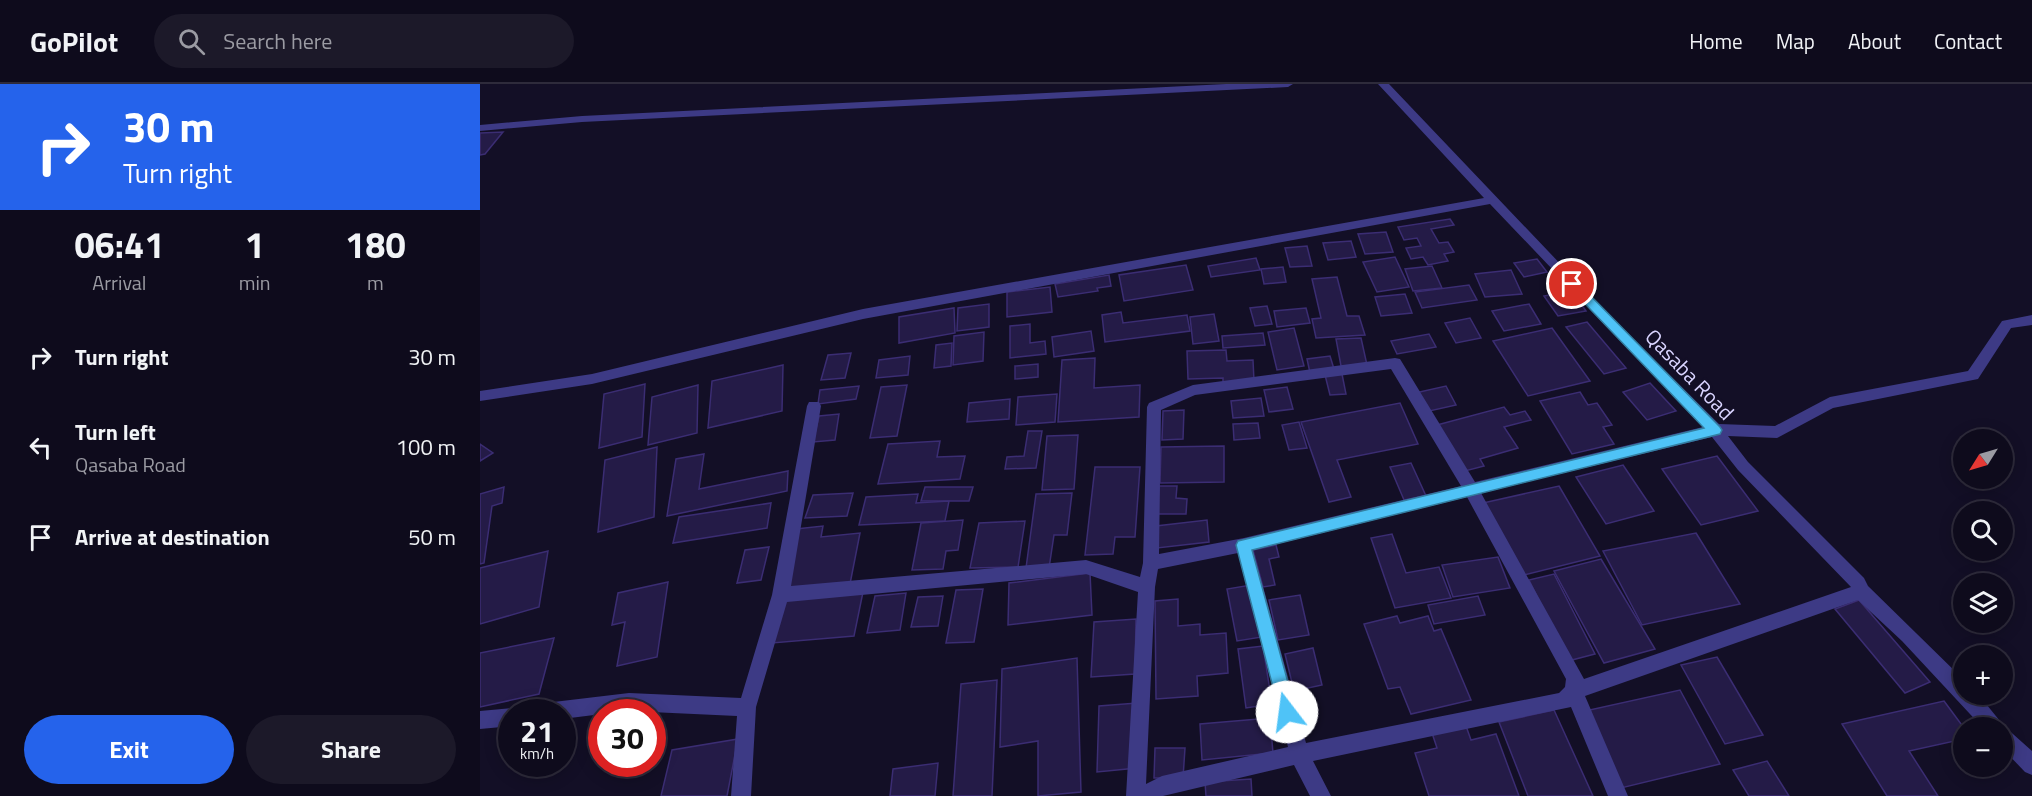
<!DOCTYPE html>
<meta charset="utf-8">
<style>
:root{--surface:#0e0b1c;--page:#1c1929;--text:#f1f3f6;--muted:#9b9ba3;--line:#2e2b3b;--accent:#2563eb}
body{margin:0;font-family:"Titillium Web",sans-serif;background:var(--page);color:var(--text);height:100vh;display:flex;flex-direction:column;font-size:22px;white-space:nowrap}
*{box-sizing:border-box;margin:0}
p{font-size:20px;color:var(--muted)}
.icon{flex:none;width:33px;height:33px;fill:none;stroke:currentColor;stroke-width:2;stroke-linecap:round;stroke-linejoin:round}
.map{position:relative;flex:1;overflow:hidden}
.panel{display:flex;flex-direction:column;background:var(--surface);width:480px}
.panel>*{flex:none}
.hud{background:#2563eb;color:#fff;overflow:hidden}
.needle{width:39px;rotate:233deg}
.buttons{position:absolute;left:1473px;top:345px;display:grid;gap:12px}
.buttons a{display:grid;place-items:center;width:60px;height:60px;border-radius:50%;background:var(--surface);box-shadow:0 3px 15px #0003,0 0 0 2px var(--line);font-size:30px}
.speed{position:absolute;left:18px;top:615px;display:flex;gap:12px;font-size:30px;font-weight:700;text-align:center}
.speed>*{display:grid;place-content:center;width:78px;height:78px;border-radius:50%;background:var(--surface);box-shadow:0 3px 15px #0003,0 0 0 2px var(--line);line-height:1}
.speed small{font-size:15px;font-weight:400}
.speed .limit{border:9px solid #d22;background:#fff;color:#111}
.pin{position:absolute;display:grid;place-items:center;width:51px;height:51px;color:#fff;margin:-26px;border:3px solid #fff;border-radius:50%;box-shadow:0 2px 6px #0007}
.me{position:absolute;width:66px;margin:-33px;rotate:345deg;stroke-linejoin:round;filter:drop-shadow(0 0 4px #0008)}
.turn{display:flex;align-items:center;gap:21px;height:126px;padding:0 24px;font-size:27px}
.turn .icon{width:78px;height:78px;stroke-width:2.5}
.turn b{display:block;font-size:42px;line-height:51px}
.eta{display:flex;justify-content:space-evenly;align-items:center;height:102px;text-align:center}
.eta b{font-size:36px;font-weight:700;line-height:42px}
.action{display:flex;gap:12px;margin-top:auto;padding:12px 24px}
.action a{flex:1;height:69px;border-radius:36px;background:var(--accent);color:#fff;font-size:24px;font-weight:700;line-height:69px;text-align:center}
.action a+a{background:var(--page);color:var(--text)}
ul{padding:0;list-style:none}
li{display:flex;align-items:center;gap:18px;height:90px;padding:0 24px}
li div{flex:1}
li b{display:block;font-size:22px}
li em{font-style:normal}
header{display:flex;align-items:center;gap:36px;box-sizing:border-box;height:84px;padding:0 30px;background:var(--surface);border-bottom:2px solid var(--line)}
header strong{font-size:28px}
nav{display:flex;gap:33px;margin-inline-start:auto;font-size:21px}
.search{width:420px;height:54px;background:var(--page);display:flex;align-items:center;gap:15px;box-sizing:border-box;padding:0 21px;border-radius:33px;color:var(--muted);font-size:22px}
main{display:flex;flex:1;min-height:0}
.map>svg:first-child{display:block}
.building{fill:#241b47;stroke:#3b2d73;stroke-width:1.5}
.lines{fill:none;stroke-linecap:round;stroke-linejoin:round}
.street{fill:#3d3a85;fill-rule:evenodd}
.route{fill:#4fc3f7;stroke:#337fa1;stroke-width:1.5}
.labels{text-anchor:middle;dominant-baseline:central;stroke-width:5;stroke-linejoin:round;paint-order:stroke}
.street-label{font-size:21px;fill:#d9d4ff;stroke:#130f26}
</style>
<header>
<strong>GoPilot</strong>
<div class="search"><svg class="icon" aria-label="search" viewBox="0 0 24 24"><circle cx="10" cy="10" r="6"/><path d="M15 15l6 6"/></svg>Search here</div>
<nav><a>Home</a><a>Map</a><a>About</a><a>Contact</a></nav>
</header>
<main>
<section class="panel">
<div class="hud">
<div class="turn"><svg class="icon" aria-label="right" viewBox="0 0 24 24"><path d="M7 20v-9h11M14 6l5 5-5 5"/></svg><div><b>30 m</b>Turn right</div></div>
</div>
<div class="eta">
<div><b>06:41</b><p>Arrival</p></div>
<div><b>1</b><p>min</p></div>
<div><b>180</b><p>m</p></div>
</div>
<ul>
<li><svg class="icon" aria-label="right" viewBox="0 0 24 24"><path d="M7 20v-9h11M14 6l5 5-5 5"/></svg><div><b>Turn right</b></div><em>30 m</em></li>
<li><svg class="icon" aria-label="left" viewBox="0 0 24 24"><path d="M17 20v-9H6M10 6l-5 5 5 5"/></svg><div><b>Turn left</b><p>Qasaba Road</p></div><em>100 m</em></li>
<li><svg class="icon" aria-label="arrive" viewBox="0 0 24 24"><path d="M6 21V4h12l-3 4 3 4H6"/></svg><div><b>Arrive at destination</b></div><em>50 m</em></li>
</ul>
<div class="action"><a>Exit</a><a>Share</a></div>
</section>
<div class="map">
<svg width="1552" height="712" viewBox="0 0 1552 712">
<rect width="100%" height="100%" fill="#130f26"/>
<g class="building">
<polygon points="23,48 5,70 0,71 0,49"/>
<polygon points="970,135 974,141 951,145 959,159 968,158 974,168 964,170 968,177 948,181 943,173 931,175 926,164 941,162 937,154 924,156 918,143"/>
<polygon points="906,148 913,168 885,170 878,150"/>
<polygon points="871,157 876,173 848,176 843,159"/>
<polygon points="827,162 832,182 810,183 805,164"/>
<polygon points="915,173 929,203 897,208 883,178"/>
<polygon points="776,174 780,186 731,193 728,182"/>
<polygon points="1057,175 1067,188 1044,193 1034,179"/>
<polygon points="706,181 713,206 644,217 639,191"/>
<polygon points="952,182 962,204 933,207 925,185"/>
<polygon points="803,183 806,198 784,200 781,185"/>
<polygon points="1031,186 1042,210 1005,213 995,190"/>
<polygon points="629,191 631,202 617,204 618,207 578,213 575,200"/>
<polygon points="857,193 867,232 879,232 885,251 836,254 832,235 841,234 832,195"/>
<polygon points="989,201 997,216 942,224 935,208"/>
<polygon points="570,203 572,228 527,233 527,208"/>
<polygon points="1092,207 1106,227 1078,232 1064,212"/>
<polygon points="925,210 932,229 901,232 895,213"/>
<polygon points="509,220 509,243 477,247 478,224"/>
<polygon points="1049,220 1061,240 1024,247 1012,227"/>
<polygon points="787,222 792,240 775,242 770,224"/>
<polygon points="474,224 475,249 419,259 419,233"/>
<polygon points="826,224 830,239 797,243 794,227"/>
<polygon points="641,228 643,239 707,231 710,247 625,258 622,231"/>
<polygon points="734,230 739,257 713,260 710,233"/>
<polygon points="990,234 1001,254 976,259 965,239"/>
<polygon points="1107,238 1146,284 1124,290 1086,243"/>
<polygon points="550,240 550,259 565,257 566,270 530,274 530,242"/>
<polygon points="814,244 824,282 797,286 788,248"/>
<polygon points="1072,244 1110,297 1048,312 1013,257"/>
<polygon points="611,247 614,267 574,273 572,253"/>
<polygon points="504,248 503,277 473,281 474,252"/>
<polygon points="783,249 785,261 743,264 742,252"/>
<polygon points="949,250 956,263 917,270 911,257"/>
<polygon points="881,254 887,281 861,282 856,255"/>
<polygon points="472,259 471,282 454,284 456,261"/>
<polygon points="746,266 747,277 773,276 774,297 743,299 743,294 708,295 707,267"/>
<polygon points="371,269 365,294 341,296 348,271"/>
<polygon points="430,272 428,291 396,294 399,276"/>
<polygon points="850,272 854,285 830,289 827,275"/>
<polygon points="615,274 614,304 660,301 659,333 578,338 582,276"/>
<polygon points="558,280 558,293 535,295 535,282"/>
<polygon points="303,281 302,327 228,344 232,297"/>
<polygon points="862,290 866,310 850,311 845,291"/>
<polygon points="1170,299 1196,327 1167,336 1143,308"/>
<polygon points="165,300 162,353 119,364 124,310"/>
<polygon points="218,301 217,349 168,361 172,313"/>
<polygon points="427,301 417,352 390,354 401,303"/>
<polygon points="379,302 376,315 338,320 340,306"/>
<polygon points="966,302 976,321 945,328 935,309"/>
<polygon points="807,303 813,325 789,328 784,306"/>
<polygon points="1100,308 1108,321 1117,319 1132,341 1123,343 1134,360 1092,370 1060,317"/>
<polygon points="577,310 575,338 536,341 538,313"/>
<polygon points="781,314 784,332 753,334 751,317"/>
<polygon points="530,315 529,335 487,338 489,319"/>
<polygon points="920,319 938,360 857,376 871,413 849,418 821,338"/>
<polygon points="1024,323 1030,331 1045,327 1051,336 1024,343 1038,364 1000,375 1004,382 985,387 957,341"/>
<polygon points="704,326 703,355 682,356 683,327"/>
<polygon points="359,330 355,356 333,358 339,332"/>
<polygon points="819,338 827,364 809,366 802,341"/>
<polygon points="778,339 780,354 754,356 753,340"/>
<polygon points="548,347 562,347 556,384 525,385 527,373 544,372"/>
<polygon points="598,351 594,405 562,406 567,352"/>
<polygon points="460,357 457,373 485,372 480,395 398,400 408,360"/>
<polygon points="0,360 13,369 0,377"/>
<polygon points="744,362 744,398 680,399 681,363"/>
<polygon points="177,363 174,433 118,448 125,376"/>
<polygon points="224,370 219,405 308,387 307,407 187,432 196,375"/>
<polygon points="1237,372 1278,427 1221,441 1182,385"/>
<polygon points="931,379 946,412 924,416 910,383"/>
<polygon points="1143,381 1174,427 1126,440 1096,393"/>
<polygon points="615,383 660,383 655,453 635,453 633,470 605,471"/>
<polygon points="679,402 697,402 696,414 707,415 706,430 677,430"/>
<polygon points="1079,402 1120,472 1040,492 1003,419"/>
<polygon points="24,403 22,419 12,422 4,479 0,480 0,410"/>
<polygon points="445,403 493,403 489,417 441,417"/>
<polygon points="373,409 367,432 325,434 333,411"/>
<polygon points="592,409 587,451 574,451 569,484 546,484 556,410"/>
<polygon points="438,410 436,419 469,417 465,437 379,441 386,413"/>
<polygon points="291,419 287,444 193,459 199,433"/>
<polygon points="483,436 478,466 466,467 463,485 432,486 441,439"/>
<polygon points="727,436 729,458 677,464 676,442"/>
<polygon points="545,437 538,483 490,484 499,439"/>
<polygon points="343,442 341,453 380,449 370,500 301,507 316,445"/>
<polygon points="1216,449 1260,520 1162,541 1123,467"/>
<polygon points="912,450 926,489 959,483 971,514 915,524 891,454"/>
<polygon points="796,461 799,473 789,475 795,501 783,503 773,466"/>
<polygon points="289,463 281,496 257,499 265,466"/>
<polygon points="68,467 59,523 0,540 0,484"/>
<polygon points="1018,473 1030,504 973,513 962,481"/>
<polygon points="1121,475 1175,565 1124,579 1074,487"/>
<polygon points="610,489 612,531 528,541 529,499"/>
<polygon points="1074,490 1115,570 1088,577 1049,496"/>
<polygon points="188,498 177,573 137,582 145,538 132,541 138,509"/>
<polygon points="771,501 782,553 757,557 747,505"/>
<polygon points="503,505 494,558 466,559 476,506"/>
<polygon points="383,508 374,552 292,559 304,514"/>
<polygon points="426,509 420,546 387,549 395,512"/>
<polygon points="820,511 829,551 798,556 789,516"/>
<polygon points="463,512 458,542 431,543 438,513"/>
<polygon points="998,512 1005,531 954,540 948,521"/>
<polygon points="698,515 698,542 720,540 720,551 746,549 748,589 717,592 718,612 676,615 675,517"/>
<polygon points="1379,516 1450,598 1425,609 1355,525"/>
<polygon points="917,532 920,539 948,532 954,547 961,545 991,616 931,630 920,603 908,605 884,540"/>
<polygon points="656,535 655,590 611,593 614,538"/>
<polygon points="74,554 59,610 0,623 0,569"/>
<polygon points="783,562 792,620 766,624 758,565"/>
<polygon points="833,564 842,601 814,607 805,570"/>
<polygon points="1237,573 1283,651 1245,660 1201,581"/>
<polygon points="597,574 601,708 558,712 558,657 520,663 522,585"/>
<polygon points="517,596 512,712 473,712 481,600"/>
<polygon points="1200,606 1240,680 1141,704 1105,627"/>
<polygon points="1464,617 1484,644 1484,655 1429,667 1458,712 1407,712 1362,640"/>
<polygon points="657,619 657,684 617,688 619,622"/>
<polygon points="1074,626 1113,712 1048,712 1019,638"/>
<polygon points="790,634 793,669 722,676 720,640"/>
<polygon points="986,642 991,656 1016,650 1039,712 949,712 935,669 957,664 952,649"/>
<polygon points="258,655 247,712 181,712 192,666"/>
<polygon points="675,664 705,664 703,694 674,694"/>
<polygon points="1287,677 1309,712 1269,712 1253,686"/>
<polygon points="458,679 455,712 410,712 413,685"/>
<polygon points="771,695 772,712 726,712 725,698"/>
</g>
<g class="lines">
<g class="street">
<polygon points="746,0 813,0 808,3 102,38 0,47 0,41 102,32"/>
<path d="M898 0H909L1128 230 1239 340 1295 342 1350 313 1488 287 1522 237 1552 231V241L1531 244 1498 295 1353 324 1297 354 1248 352 1268 378 1384 494 1388 502 1484 596V610H1498L1524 642 1552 667V691L1545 688 1522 664V644H1503L1422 557 1378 516 1105 612 1148 712H1128L1091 623 833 677 851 712H830L814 681 683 712H646L658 508 606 490 307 518 276 623 271 712H251L257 632 149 627 122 628V630L82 635V628H56L58 622 65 619 149 609 261 614 292 511 327 322 329 318H339L341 322 311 502 606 476 660 493 663 479 667 323 669 319 713 301 915 274 920 275 995 398 1223 343 1010 120 383 235 112 300 0 317V307L112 290 383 225 1004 114ZM911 285 981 402 764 454 679 470 681 326 715 311ZM1232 353 1258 386 1371 503 1104 595 1001 409ZM987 413 1086 595 1085 603 1079 609 826 659 773 466ZM758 469 808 663 682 692 666 700 675 503 678 485Z"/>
<polygon points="32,624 39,628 32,628 32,642 0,645 0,627"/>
</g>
</g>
<polygon class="route" points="1092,196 1096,197 1240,343 1242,346 1240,350 772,466 816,628 813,634 807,637 801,634 756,461 758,457 1224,344 1088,202 1088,197"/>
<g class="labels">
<g class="street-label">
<text transform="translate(1210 290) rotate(46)">Qasaba Road</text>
</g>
</g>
</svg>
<div class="buttons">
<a><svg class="needle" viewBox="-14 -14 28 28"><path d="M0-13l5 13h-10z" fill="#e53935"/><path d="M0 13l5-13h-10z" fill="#9b9ba3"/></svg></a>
<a><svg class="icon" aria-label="search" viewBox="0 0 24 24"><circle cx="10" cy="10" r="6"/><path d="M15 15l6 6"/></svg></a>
<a><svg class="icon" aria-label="layers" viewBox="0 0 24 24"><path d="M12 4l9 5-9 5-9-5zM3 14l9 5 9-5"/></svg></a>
<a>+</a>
<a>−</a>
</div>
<div class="speed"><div>21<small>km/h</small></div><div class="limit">30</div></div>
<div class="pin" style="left:1092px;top:200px;background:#d93025"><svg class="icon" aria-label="arrive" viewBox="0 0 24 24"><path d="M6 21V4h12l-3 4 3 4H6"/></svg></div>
<svg class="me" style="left:807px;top:628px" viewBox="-20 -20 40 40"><circle r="19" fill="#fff"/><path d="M0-13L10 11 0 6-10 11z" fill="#4fc3f7"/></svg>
</div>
</main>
